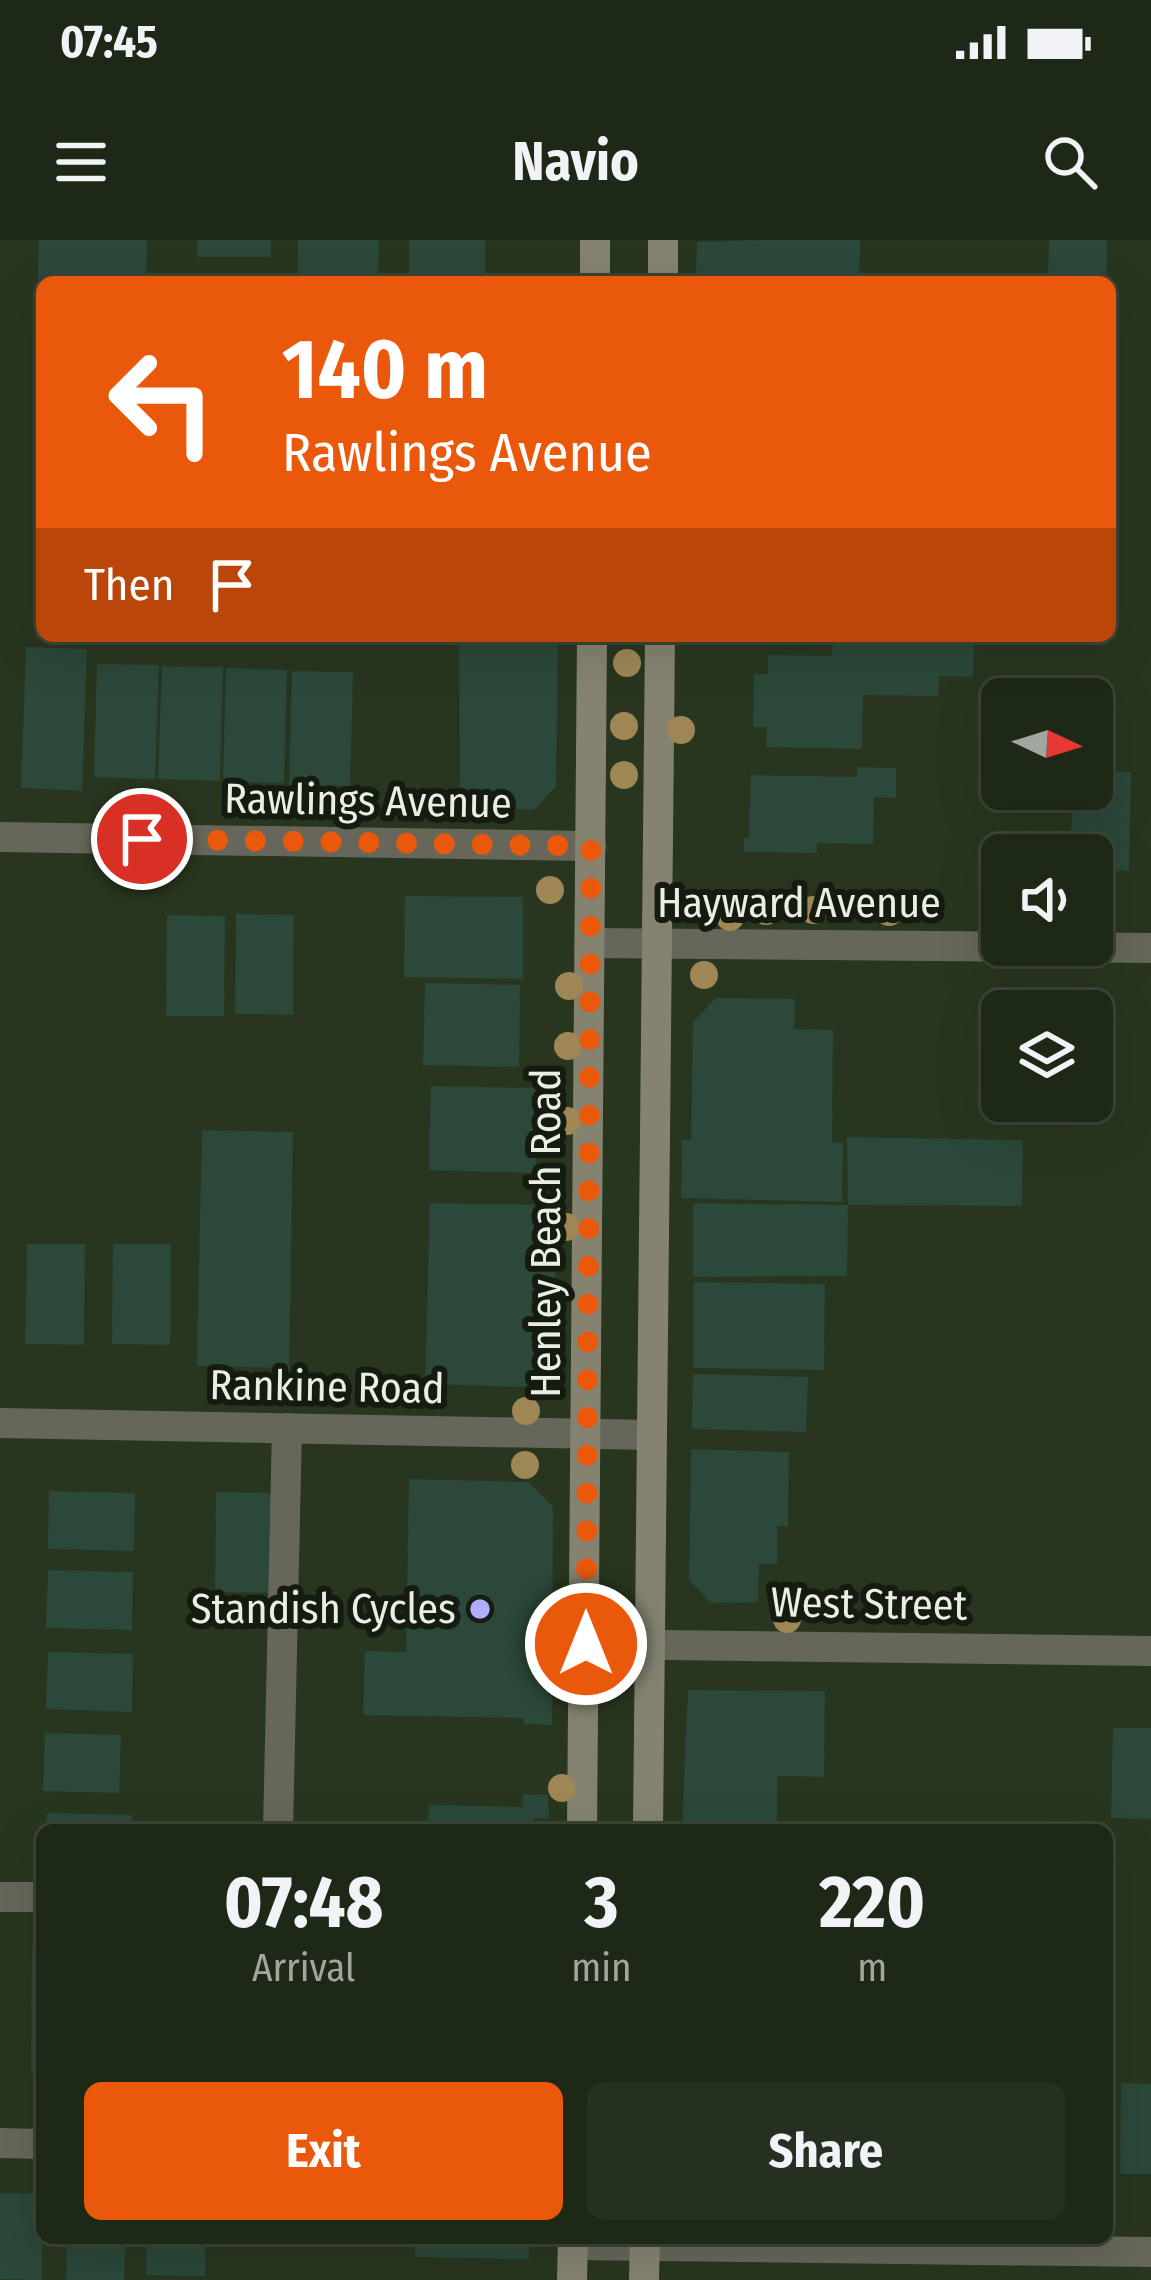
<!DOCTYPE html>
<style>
:root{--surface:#1e2817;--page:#263020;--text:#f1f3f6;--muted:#a1a6a1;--line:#3c4436;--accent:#ea580c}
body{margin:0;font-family:"Fira Sans Condensed",sans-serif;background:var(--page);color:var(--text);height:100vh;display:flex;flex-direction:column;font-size:45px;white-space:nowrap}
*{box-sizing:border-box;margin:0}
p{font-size:39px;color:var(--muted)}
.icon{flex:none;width:66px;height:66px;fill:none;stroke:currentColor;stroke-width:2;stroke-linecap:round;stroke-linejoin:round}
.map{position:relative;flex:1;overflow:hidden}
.sheet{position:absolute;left:36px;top:1584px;width:1077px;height:420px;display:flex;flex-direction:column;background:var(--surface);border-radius:18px;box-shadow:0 12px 48px #0002,0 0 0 3px var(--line)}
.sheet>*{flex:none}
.banner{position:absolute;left:36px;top:36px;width:1080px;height:366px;border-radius:18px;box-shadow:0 12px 48px #0002,0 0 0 3px var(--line);background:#ea580c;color:#fff;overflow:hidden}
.needle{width:78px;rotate:94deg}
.tools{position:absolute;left:981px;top:438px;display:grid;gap:24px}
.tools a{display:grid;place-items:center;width:132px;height:132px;border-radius:18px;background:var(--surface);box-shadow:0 12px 48px #0002,0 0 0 3px var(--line);font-size:60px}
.pin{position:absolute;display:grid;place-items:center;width:102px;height:102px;color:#fff;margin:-51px;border:6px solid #fff;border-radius:50%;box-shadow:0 3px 12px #0007}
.me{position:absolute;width:132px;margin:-66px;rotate:0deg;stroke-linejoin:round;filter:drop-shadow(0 0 9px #0008)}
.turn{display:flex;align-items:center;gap:42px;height:252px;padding:0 48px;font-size:54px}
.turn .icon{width:156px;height:156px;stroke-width:2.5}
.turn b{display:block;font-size:84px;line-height:102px}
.then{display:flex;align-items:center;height:114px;padding:0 48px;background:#0003;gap:24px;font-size:45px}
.eta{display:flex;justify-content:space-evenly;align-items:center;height:204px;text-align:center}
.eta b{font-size:72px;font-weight:700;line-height:84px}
.action{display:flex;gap:24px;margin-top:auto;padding:24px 48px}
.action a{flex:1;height:138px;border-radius:18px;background:var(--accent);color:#fff;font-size:48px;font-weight:700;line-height:138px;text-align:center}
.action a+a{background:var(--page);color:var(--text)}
.status{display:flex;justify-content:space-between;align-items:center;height:84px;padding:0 60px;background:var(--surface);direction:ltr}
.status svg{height:33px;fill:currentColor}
header{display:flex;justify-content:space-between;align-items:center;height:156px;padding:0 48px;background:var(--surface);font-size:54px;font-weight:700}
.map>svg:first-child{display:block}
.building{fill:#2b483a}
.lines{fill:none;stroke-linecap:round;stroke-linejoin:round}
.minor{stroke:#67665a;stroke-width:30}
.secondary{stroke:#858370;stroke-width:30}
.tree{fill:#9e8655}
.route{stroke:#ea580c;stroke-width:21;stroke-dasharray:0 37.8}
.poi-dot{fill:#aeaefb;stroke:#151b11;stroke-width:4.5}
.labels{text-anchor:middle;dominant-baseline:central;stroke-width:12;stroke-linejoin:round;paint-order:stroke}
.street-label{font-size:42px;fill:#e7f0e1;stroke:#151b11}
.poi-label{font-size:42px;fill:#e7f0e1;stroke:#151b11;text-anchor:end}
</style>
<div class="status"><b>07:45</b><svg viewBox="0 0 49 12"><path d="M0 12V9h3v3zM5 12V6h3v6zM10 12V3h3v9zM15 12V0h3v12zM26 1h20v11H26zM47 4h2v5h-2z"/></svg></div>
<header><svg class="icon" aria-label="menu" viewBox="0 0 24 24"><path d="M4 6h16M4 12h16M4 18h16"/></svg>Navio<svg class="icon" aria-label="search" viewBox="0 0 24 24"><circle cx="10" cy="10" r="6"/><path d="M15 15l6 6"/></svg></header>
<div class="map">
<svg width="1151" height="2040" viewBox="0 0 1151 2040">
<rect width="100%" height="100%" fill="#28361f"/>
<g class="building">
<polygon points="39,0 147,0 146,42 42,42 42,234 33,234"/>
<rect x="197" y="0" width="74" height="17"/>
<polygon points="298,0 379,0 378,42 298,42"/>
<rect x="409" y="0" width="76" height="42"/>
<polygon points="760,0 860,0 859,39 696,37 697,2"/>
<polygon points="1049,0 1107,0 1106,42 1048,42"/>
<polygon points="833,402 974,404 973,437 939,436 938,456 863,455 862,509 766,507 767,487 753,487 754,434 768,434 768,415 832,416"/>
<polygon points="459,405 558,405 556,546 534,570 460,567"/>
<polygon points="26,407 87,409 82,551 21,548"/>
<polygon points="97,424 159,425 155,539 94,537"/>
<polygon points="162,426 223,427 220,541 158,539"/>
<polygon points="226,428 287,430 284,543 223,542"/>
<polygon points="292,431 353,432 350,546 289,545"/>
<polygon points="857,527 896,528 896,558 874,557 873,604 817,603 817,613 744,612 744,598 749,598 751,535 857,537"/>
<polygon points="1092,531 1131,532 1129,631 1092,630 1092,615 1071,615 1072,549 1092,549"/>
<polygon points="405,656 523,657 523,739 404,737"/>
<polygon points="236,674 294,675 293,775 235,774"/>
<polygon points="167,675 225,676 224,776 166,776"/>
<polygon points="425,743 520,745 519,827 423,825"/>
<polygon points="716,758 795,759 794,789 833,790 832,902 843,903 842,962 681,958 682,900 691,900 693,782"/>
<polygon points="983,767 1002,767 1002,864 982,864"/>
<polygon points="431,846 538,848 536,933 429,930"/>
<polygon points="202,890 293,892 289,1128 197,1126"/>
<polygon points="847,897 1023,900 1022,966 848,965 847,1036 693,1037 693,963 848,965"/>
<polygon points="430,963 556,965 554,1127 531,1147 425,1144"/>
<polygon points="27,1004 85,1004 84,1105 25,1104"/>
<polygon points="113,1004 171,1004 170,1105 112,1104"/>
<polygon points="694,1042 825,1044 824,1130 693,1128"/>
<polygon points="693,1134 808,1137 806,1192 692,1189"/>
<polygon points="691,1209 789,1212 788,1286 777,1286 777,1324 759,1324 758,1362 711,1363 689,1340"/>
<polygon points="409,1239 528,1242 553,1267 552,1485 524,1484 524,1478 363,1475 365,1411 406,1412"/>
<polygon points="49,1251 135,1253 134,1311 48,1309"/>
<polygon points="216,1252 274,1253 273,1353 215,1352"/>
<polygon points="48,1330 133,1332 132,1390 46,1388"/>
<polygon points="48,1412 133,1414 132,1472 46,1469"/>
<polygon points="688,1450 825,1451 824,1537 777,1536 777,1590 682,1590"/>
<polygon points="1113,1488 1151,1488 1151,1579 1111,1578"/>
<polygon points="45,1493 121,1495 119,1553 43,1551"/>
<polygon points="523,1554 548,1555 549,1579 534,1578 534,1590 428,1590 429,1565 523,1567"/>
<polygon points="47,1573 132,1575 132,1590 46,1590"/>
<polygon points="32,1708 42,1708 42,1833 31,1833"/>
<polygon points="1121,1843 1151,1844 1151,1934 1120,1934"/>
<polygon points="0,1953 42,1954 42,2040 0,2039"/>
<polygon points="67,1998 125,1998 124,2040 66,2040"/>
<polygon points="147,1998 205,1998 205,2036 146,2035"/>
<polygon points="415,1998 529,1998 529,2019 415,2017"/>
</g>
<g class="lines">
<g class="minor">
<polyline points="0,597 591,606"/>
<polyline points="590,703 1151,708"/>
<polyline points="0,1183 652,1195"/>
<polyline points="586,1404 1151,1411"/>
<polyline points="278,1590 287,1188"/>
<polyline points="0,1657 42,1657"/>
<polyline points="0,1903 42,1904"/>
<polyline points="573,2005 1151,2012"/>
</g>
<g class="secondary">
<polyline points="595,42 595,0"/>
<polyline points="663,42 663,0"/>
<polyline points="582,1590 592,396"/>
<polyline points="648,1590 660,396"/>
<polyline points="572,2040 573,1998"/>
<polyline points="644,2040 645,1998"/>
</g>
</g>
<g class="tree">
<circle cx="627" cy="423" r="14"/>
<circle cx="624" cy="486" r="14"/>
<circle cx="681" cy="490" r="14"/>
<circle cx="624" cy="535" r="14"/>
<circle cx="550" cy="650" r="14"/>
<circle cx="813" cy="670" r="14"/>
<circle cx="766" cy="671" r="14"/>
<circle cx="889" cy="672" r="14"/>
<circle cx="730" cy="677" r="14"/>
<circle cx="704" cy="735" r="14"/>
<circle cx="569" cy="746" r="14"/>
<circle cx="568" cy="806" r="14"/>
<circle cx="567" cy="881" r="14"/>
<circle cx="566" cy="987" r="14"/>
<circle cx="526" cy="1171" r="14"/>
<circle cx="525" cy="1225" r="14"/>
<circle cx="787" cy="1379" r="14"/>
<circle cx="563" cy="1439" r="14"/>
<circle cx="562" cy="1548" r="14"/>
</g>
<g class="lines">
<polyline class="route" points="142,599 591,606 586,1404"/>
</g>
<circle class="poi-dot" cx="480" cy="1369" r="12"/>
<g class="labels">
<g class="street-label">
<text transform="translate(368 561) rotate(1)">Rawlings Avenue</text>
<text x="799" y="663">Hayward Avenue</text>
<text transform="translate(546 993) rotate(-90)">Henley Beach Road</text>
<text transform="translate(327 1147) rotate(1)">Rankine Road</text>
<text transform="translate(869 1364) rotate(1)">West Street</text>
</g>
<g class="poi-label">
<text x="456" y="1369">Standish Cycles</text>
</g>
</g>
</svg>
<div class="tools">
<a><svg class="needle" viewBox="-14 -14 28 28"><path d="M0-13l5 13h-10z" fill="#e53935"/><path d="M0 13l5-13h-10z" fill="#a1a6a1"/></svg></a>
<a><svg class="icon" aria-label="sound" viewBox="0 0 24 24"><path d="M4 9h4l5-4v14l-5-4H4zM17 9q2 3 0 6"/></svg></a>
<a><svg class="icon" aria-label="layers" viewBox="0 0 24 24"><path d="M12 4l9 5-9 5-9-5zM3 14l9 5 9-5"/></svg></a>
</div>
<div class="pin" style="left:142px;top:599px;background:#d93025"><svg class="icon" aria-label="arrive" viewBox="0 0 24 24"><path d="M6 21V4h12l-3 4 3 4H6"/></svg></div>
<svg class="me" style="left:586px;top:1404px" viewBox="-20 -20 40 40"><circle r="17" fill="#ea580c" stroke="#fff" stroke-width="3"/><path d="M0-11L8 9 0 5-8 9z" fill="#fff"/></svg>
<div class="banner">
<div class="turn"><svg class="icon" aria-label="left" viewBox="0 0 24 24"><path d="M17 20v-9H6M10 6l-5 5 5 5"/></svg><div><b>140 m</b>Rawlings Avenue</div></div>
<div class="then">Then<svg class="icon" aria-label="arrive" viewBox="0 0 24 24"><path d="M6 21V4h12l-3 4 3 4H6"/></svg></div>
</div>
<section class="sheet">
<div class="eta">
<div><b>07:48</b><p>Arrival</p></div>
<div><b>3</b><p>min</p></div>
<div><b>220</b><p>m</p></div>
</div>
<div class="action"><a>Exit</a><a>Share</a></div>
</section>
</div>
